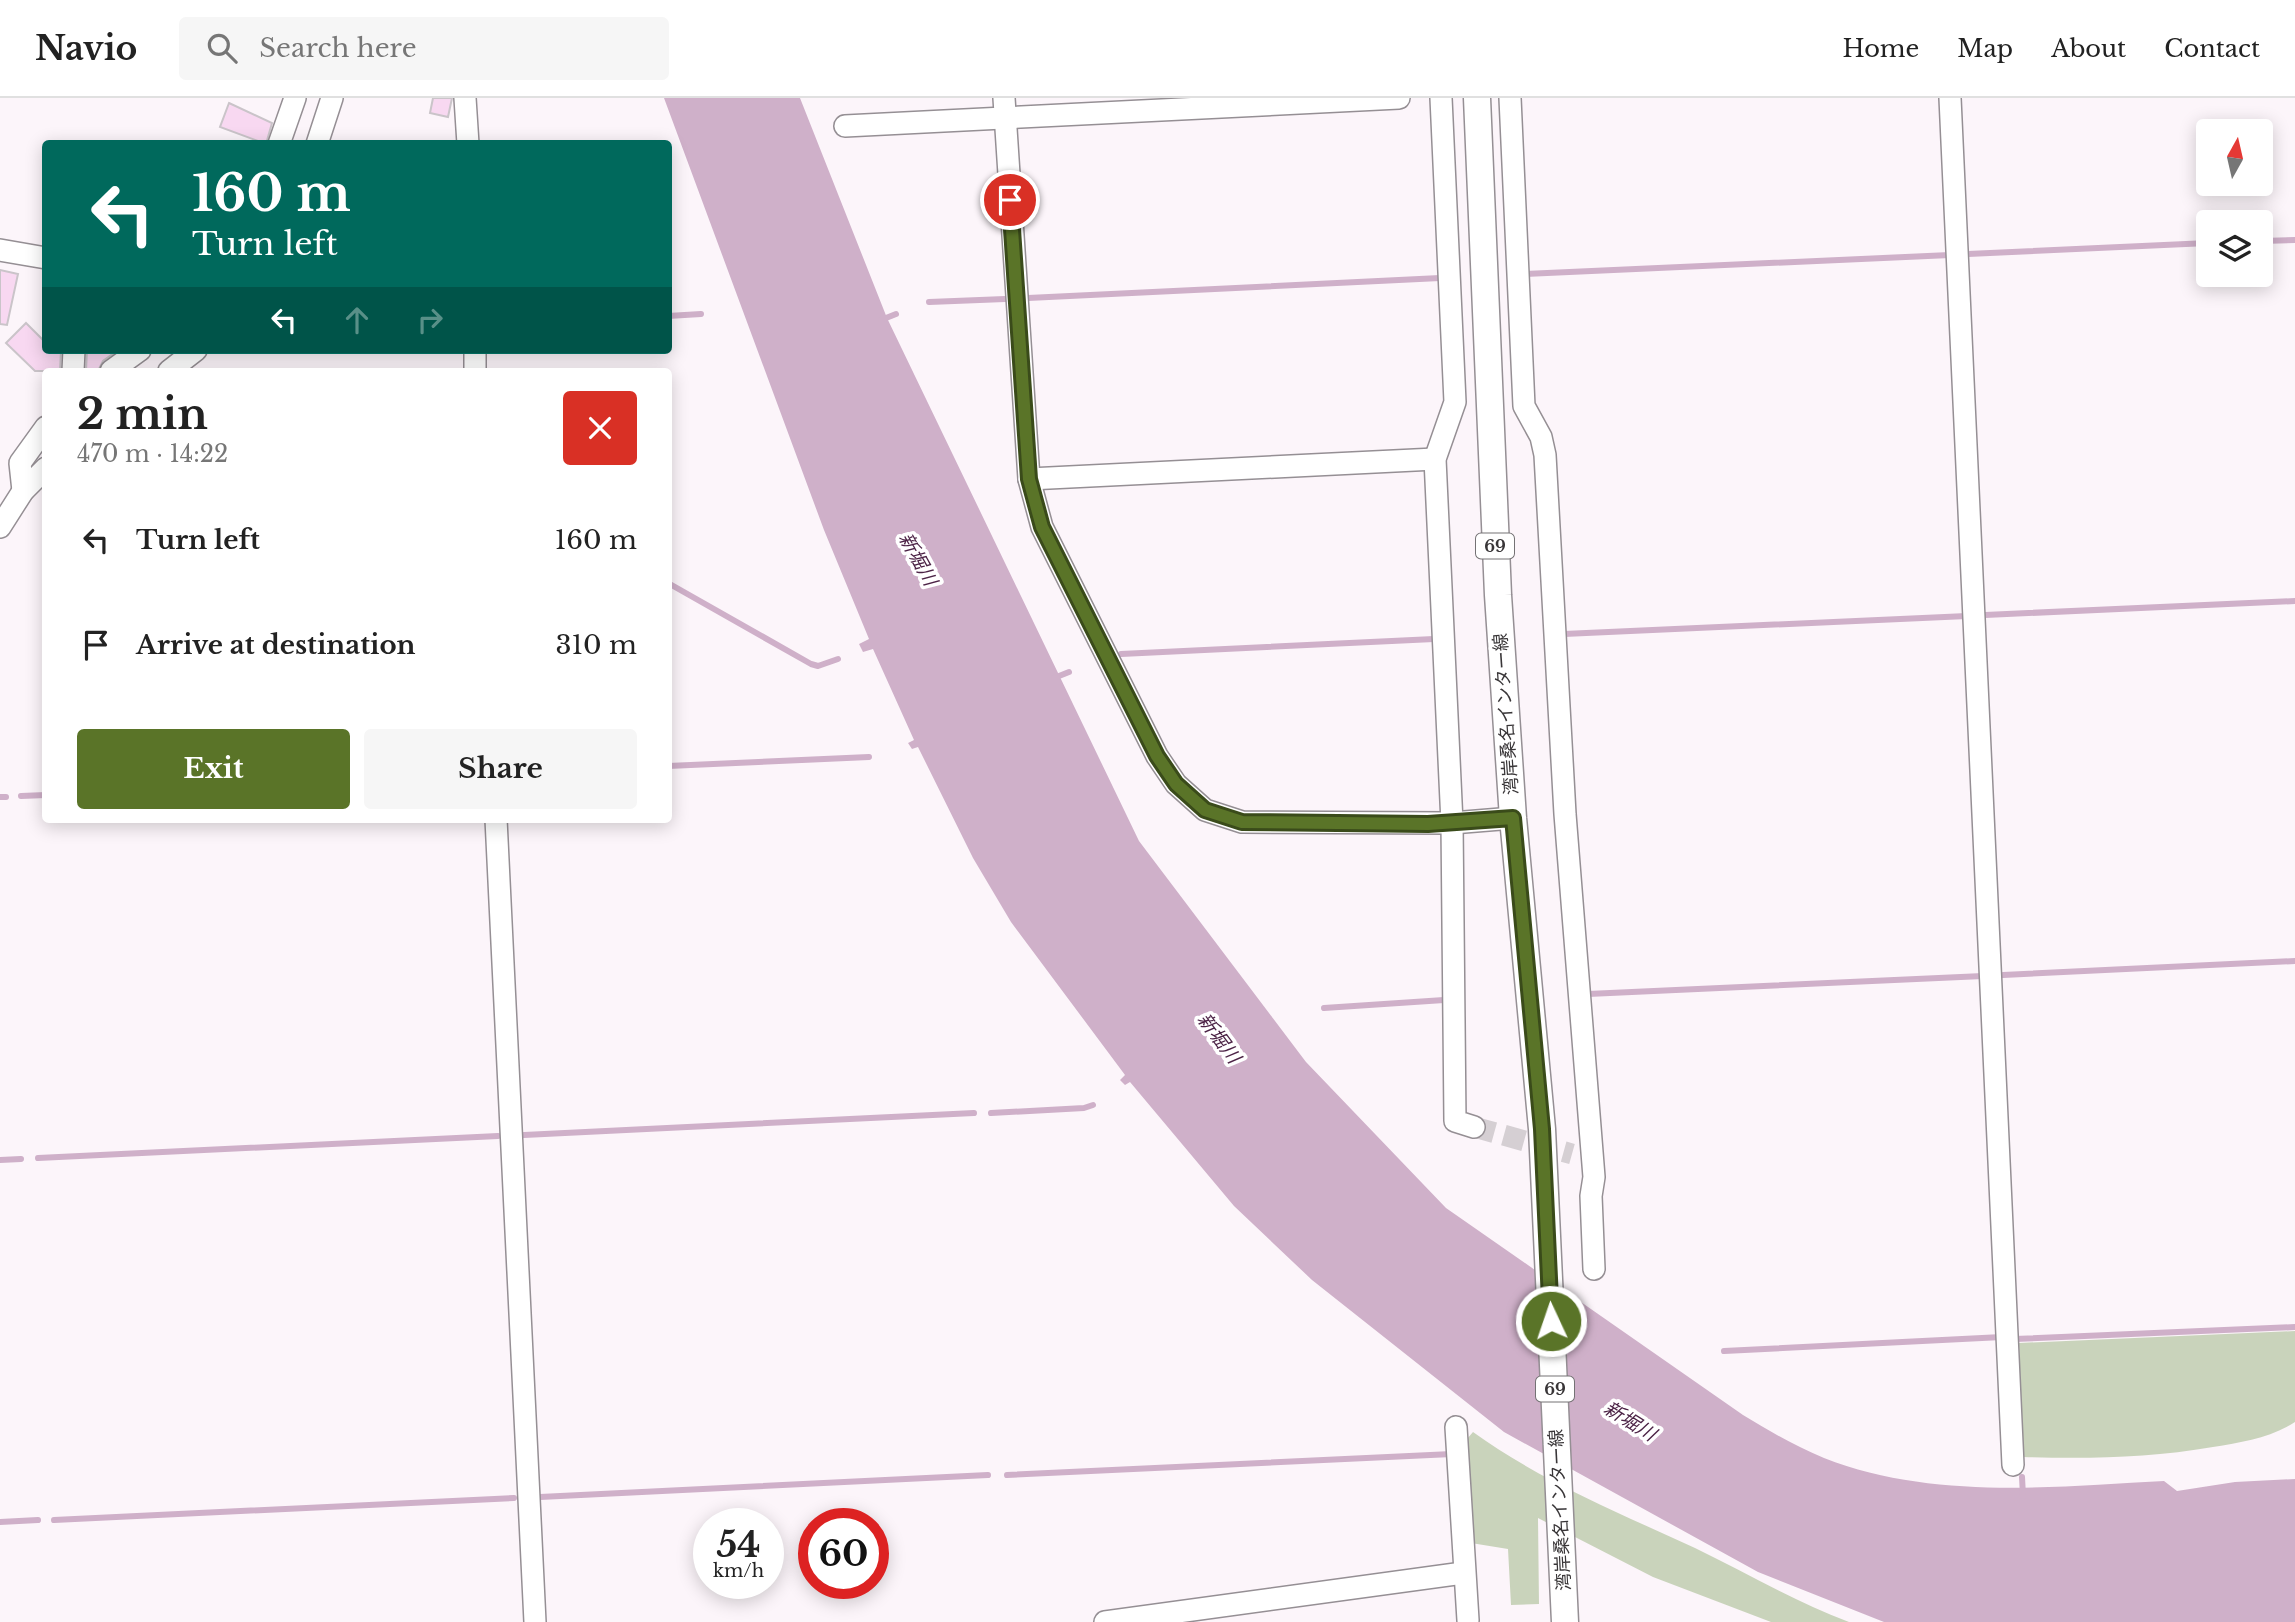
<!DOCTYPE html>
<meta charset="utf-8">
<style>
:root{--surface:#fff;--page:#f6f6f6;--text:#222;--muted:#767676;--line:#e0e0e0;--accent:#5a7428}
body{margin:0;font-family:"Libre Baskerville","Noto Sans JP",serif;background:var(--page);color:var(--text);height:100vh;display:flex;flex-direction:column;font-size:26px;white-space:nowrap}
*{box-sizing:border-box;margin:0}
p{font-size:23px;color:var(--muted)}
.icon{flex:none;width:38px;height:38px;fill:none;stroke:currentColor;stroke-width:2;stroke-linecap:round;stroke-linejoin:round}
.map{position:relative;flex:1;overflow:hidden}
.side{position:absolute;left:42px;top:270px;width:630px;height:455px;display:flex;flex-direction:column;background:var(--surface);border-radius:7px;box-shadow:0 4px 18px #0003}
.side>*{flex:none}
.top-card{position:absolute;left:42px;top:42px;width:630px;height:214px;border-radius:7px;box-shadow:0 4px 18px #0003;background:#00695c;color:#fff;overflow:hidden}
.needle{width:46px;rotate:8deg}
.tools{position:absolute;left:2196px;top:21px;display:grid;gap:14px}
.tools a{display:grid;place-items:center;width:77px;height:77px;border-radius:7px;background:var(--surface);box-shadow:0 4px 18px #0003;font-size:35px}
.speed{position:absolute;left:693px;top:1410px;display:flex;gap:14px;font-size:35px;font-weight:700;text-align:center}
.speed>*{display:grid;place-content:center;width:91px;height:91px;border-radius:50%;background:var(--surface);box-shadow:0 4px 18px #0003;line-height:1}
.speed small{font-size:18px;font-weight:400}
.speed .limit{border:10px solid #d22;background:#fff;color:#111}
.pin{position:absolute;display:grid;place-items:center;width:60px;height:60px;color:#fff;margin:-30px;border:4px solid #fff;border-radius:50%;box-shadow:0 2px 7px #0007}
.me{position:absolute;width:77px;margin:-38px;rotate:357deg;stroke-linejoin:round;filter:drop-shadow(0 0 5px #0008)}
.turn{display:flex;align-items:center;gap:24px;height:147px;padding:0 35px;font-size:32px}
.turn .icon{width:91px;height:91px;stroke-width:2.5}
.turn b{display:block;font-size:49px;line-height:60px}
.lanes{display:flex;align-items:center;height:66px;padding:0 35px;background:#0003;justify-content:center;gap:35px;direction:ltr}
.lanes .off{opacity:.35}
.round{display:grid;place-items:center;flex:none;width:74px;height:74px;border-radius:7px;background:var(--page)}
.overview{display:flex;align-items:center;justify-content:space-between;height:119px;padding:0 35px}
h1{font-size:42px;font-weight:700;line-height:52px}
.button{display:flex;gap:14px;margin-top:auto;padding:14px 35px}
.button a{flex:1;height:80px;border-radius:7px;background:var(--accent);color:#fff;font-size:28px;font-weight:700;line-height:80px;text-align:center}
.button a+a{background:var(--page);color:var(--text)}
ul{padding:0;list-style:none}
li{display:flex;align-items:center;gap:21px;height:105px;padding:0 35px}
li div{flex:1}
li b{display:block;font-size:26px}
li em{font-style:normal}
header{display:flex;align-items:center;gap:42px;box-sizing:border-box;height:98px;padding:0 35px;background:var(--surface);border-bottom:2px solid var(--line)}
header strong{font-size:33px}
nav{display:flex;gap:38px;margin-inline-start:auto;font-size:24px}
.search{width:490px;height:63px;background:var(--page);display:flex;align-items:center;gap:18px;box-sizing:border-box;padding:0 24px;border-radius:7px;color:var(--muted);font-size:26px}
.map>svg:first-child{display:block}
.green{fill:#c9d3bb}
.water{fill:#cfb0c9}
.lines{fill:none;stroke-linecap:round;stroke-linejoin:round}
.stream{stroke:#cfb0c9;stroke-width:6}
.building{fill:#f8d8f1;stroke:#cac4c9;stroke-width:2}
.minor-tunnel{stroke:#d5cfd3;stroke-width:21;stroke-dasharray:21 10;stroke-linecap:butt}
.minor-casing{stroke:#958f94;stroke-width:24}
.major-casing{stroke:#958f94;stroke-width:29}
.minor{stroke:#fff;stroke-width:21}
.major{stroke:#fff;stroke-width:26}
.route-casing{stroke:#3a4b1a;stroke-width:18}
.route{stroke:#5a7428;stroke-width:12}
.labels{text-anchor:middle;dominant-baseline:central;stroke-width:7;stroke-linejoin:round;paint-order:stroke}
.shield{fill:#fff;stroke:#747274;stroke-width:2}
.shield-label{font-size:16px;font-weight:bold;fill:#393638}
.street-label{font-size:18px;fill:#393638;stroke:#fff}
.water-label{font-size:19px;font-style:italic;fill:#4c2346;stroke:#fff}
</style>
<header>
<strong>Navio</strong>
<div class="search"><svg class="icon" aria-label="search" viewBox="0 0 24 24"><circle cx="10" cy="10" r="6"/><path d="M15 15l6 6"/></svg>Search here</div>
<nav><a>Home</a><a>Map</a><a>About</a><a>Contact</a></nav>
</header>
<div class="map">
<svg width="2295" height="1524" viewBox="0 0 2295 1524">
<rect width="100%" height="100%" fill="#fcf5fa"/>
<g class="green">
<path d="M2295 1233V1324C2270 1340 2242 1344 2213 1349 2149 1360 2088 1361 2023 1359L2019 1245Z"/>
<path d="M1473 1334C1541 1383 1619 1415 1695 1450 1747 1475 1795 1504 1849 1524H1771L1653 1479 1538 1420 1539 1506 1511 1507 1508 1451 1471 1445 1467 1341Z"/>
</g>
<path class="water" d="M664 0H800L887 220 1139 743 1306 964 1446 1110 1743 1317C1769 1333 1795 1348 1824 1360 1931 1402 2052 1389 2164 1383L2177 1393 2235 1384 2295 1381V1524H1884L1758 1474 1504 1334 1312 1182 1234 1108 1130 984 1125 987 1120 982 1125 977 1011 824 973 760 918 649 912 651 908 645 914 642 873 551 863 554 859 546 869 541 824 432Z"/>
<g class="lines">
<g class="stream">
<polyline points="2261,143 2295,142"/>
<polyline points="1968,156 2208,145"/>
<polyline points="1525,176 1950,157"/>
<polyline points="1028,200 1440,180"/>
<polyline points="929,204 1005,201"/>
<polyline points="668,218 701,216"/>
<polyline points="881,222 896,216"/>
<polyline points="668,485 811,566 818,568 838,561"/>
<polyline points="1985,517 2295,503"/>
<polyline points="1564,536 1967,518"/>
<polyline points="1121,556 1434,541"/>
<polyline points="1054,580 1069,574"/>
<polyline points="668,668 869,659"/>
<polyline points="21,698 46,697"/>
<polyline points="0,699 6,699"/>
<polyline points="2003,877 2295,863"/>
<polyline points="1588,896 1983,878"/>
<polyline points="1324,910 1444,902"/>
<polyline points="991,1015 1084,1010 1093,1007"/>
<polyline points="524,1037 974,1015"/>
<polyline points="38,1060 498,1038"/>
<polyline points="0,1062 21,1061"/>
<polyline points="2015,1245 2015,1241 2295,1229"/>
<polyline points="1724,1253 2002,1239"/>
<polyline points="1007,1377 1452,1356"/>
<polyline points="2022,1379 2023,1398"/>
<polyline points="540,1399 988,1377"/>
<polyline points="54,1422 514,1400"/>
<polyline points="0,1424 38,1422"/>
</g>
</g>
<g class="building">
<polygon points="433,0 452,0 448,19 430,15"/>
<polygon points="229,5 272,25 266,46 220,29"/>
<polygon points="0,172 18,176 7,227 0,226"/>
<polygon points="26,225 46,245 46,252 61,252 60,273 35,273 6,245"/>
<polygon points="87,252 118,252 103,263 98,273 86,273"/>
</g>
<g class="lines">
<polyline class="minor-tunnel" points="1474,1029 1572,1056"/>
<defs>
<g id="minor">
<polyline points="465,0 468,46"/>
<polyline points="1004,0 1029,381 1042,429 1157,658 1176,686 1205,712 1242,724 1452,725 1513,720"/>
<polyline points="1441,0 1455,304 1435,361 1452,725 1455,1023 1474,1029"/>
<polyline points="1510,0 1524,308 1541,339 1545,357 1565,716 1594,1079 1591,1098 1594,1171"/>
<polyline points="1950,0 2013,1367"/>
<polyline points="845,28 1399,0"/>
<polyline points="279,46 295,0"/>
<polyline points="317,46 332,0"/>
<polyline points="0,152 46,160"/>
<polyline points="475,252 475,273"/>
<polyline points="73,273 74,252"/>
<polyline points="111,273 140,252"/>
<polyline points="169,273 196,252"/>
<polyline points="1029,381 1435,361"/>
<polyline points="23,393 20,365 46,329"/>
<polyline points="0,429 23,393 46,370"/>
<polyline points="496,721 535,1524"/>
<polyline points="1456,1329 1468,1522"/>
<polyline points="1105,1524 1463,1475"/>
</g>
<polyline id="major" points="1477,0 1498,497 1513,720 1542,1031 1565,1524"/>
</defs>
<use href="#minor" class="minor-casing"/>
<use href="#major" class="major-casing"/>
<use href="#minor" class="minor"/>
<use href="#major" class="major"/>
</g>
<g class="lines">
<defs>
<polyline id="route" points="1010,102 1029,381 1042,429 1157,658 1176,686 1205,712 1242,724 1428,726 1513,720 1542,1031 1551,1223"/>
</defs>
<use href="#route" class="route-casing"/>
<use href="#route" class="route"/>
</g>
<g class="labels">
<g class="shield">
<rect x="1476" y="435.5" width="38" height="25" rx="5"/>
<rect x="1536" y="1278.5" width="38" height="25" rx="5"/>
</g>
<g class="shield-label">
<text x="1495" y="448">69</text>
<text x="1555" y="1291">69</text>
</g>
<g class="street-label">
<text transform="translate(1506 616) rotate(-94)">湾岸桑名インター線</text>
<text transform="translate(1560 1412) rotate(-93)">湾岸桑名インター線</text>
</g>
<g class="water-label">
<text transform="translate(918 461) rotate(61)">新堀川</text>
<text transform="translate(1219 940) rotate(53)">新堀川</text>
<text transform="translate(1630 1323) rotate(32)">新堀川</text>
</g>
</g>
</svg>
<div class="tools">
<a><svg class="needle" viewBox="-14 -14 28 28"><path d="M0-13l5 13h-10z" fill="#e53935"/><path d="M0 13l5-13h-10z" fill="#767676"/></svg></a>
<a><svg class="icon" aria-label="layers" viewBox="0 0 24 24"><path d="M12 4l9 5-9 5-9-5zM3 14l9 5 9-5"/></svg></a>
</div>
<div class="speed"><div>54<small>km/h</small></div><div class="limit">60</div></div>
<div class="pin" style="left:1010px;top:102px;background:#d93025"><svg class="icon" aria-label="arrive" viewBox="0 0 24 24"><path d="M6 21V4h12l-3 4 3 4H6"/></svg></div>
<svg class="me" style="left:1551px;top:1223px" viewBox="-20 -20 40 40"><circle r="17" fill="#5a7428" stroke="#fff" stroke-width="3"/><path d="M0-11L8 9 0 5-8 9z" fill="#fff"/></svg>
<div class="top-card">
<div class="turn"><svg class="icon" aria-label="left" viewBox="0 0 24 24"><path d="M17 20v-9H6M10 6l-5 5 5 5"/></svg><div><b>160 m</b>Turn left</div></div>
<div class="lanes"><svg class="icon" aria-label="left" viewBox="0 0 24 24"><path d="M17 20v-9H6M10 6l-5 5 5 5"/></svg><svg class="icon off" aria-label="ahead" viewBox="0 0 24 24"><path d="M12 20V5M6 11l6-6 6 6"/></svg><svg class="icon off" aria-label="right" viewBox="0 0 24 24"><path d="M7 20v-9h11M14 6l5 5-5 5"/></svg></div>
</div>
<section class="side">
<div class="overview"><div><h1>2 min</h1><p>470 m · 14:22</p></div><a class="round" style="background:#d93025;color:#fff"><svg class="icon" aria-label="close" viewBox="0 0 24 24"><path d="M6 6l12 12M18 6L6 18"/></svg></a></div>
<ul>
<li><svg class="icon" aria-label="left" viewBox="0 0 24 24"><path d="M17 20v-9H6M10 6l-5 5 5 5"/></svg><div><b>Turn left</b></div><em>160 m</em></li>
<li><svg class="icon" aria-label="arrive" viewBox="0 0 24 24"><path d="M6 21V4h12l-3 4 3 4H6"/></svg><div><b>Arrive at destination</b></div><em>310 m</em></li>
</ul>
<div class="button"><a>Exit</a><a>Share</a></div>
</section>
</div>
